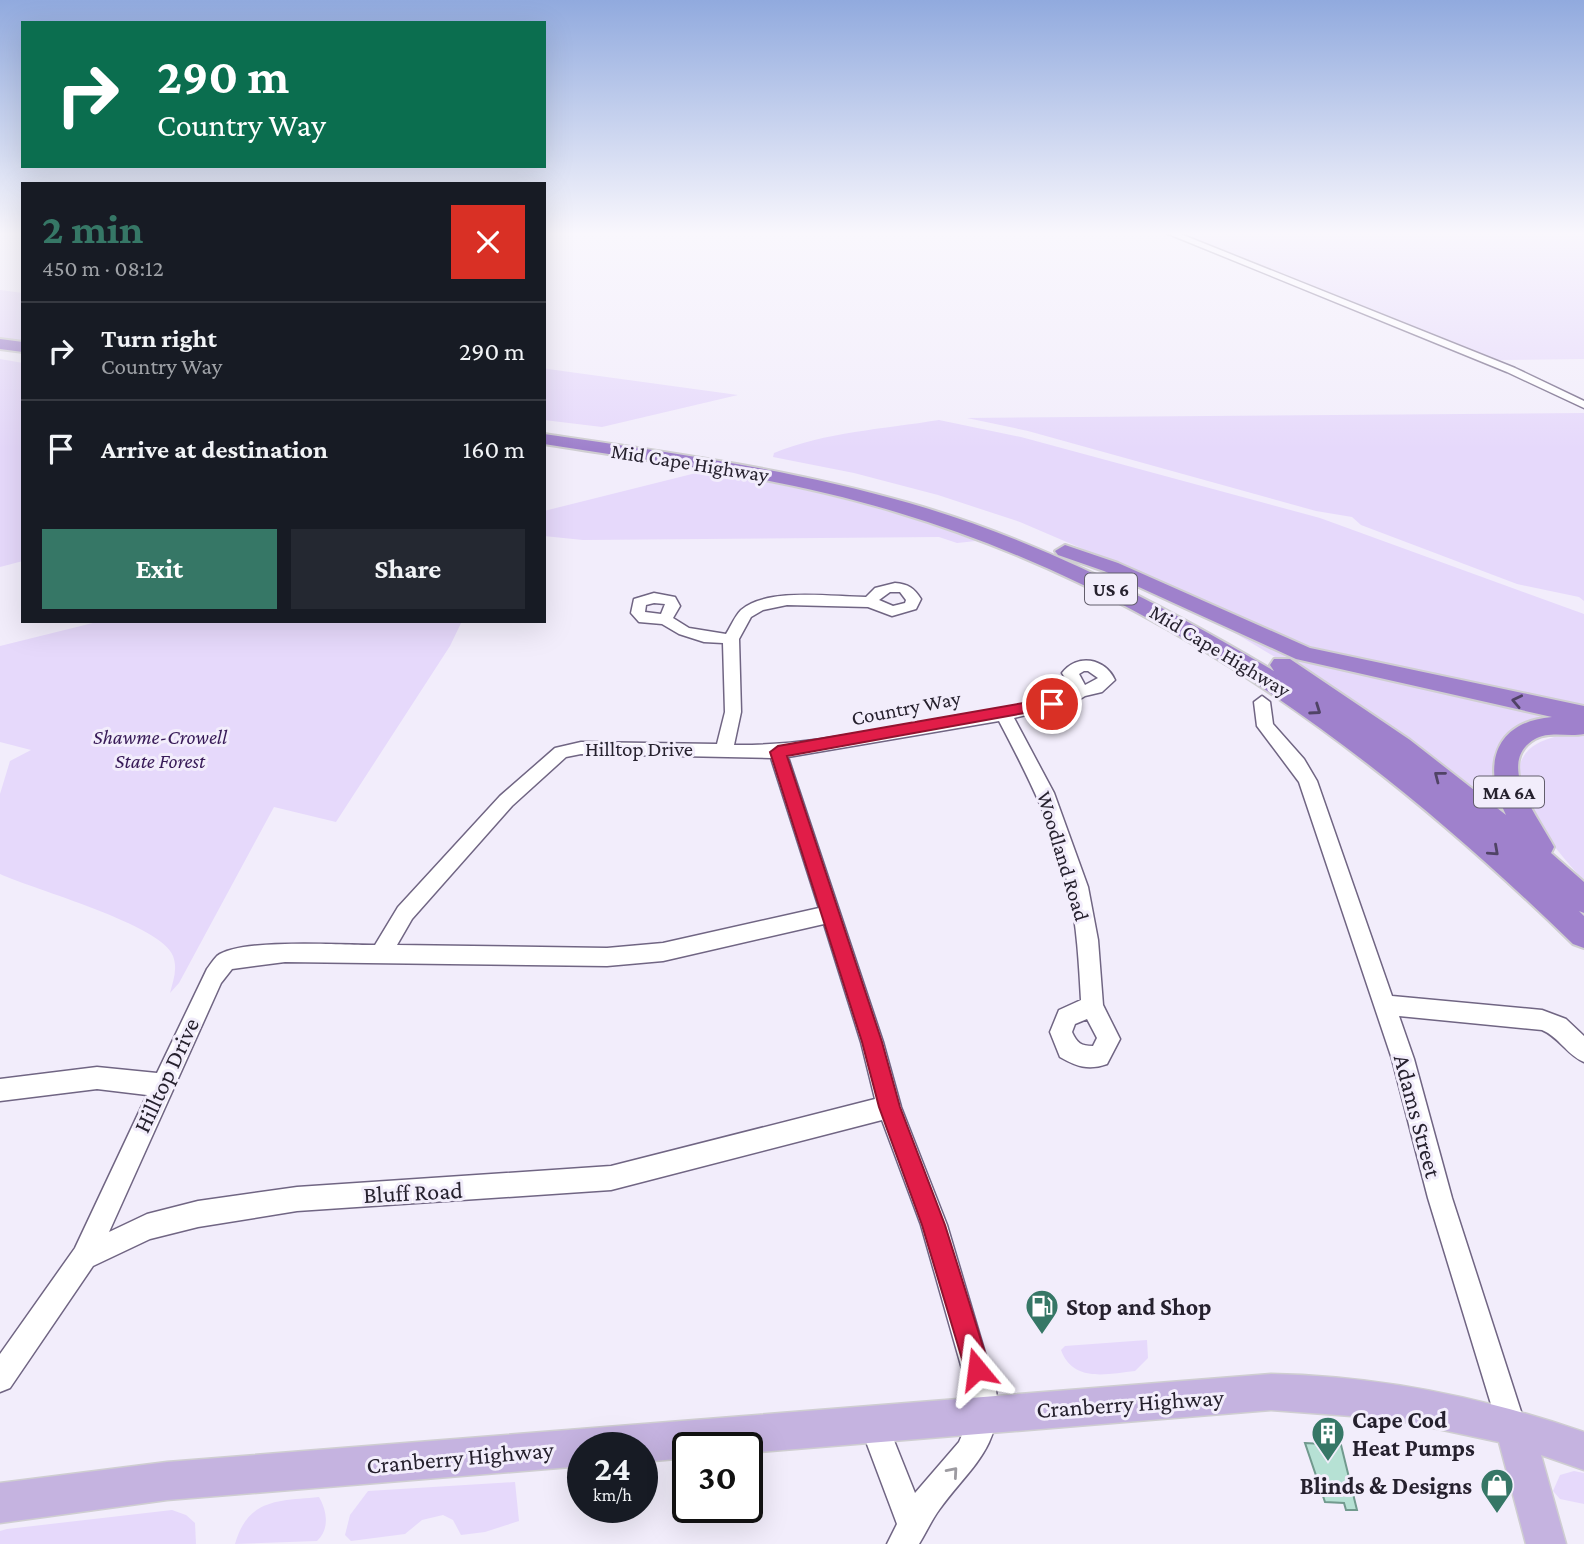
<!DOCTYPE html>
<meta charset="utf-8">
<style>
:root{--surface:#171b24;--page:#242831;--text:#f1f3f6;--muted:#9ea1a6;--line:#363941;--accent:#367766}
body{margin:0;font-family:"Crimson Pro",serif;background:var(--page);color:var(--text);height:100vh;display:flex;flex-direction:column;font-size:26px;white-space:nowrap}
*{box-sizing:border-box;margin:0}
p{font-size:23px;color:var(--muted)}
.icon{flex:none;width:38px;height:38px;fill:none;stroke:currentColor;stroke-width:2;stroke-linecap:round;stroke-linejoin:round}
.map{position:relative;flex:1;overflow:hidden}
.drawer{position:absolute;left:21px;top:182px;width:525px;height:441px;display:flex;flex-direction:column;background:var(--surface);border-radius:0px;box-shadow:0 7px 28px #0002}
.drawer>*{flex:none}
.guide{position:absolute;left:21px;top:21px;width:525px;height:147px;border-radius:0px;box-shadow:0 7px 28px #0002;background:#0b6e4f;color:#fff;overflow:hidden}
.speed{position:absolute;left:567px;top:1432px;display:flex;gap:14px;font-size:35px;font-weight:700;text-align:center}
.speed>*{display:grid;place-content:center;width:91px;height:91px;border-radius:50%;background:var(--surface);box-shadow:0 7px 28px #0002;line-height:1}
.speed small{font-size:18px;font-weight:400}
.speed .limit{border:4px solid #111;border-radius:10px;background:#fff;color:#111}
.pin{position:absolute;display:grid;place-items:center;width:60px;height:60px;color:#fff;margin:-30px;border:4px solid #fff;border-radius:50%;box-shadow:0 2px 7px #0007}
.me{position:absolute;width:77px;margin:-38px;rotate:344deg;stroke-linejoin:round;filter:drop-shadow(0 0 5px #0008)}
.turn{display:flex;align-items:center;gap:24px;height:147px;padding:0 21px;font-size:32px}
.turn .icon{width:91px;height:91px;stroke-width:2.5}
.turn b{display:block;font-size:49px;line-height:60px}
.round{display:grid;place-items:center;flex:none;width:74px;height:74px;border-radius:0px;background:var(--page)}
.head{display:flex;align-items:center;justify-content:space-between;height:119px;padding:0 21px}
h1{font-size:42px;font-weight:700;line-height:52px;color:var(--accent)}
.button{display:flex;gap:14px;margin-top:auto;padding:14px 21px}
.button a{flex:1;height:80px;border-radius:0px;background:var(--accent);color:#fff;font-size:28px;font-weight:700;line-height:80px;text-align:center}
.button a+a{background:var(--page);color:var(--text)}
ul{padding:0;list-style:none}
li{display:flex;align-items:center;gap:21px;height:98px;padding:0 21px;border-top:2px solid var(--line)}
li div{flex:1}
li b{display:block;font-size:26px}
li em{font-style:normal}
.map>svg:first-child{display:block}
.green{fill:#e6d9fb}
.building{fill:#b6e1d4;stroke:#719a8e;stroke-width:2}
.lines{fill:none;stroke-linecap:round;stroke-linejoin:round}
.minor-casing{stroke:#706583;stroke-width:3}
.major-casing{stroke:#cfced1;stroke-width:3}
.highway-casing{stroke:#cfced1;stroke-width:4}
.minor{fill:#fff;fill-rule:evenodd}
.major{fill:#c5b3e0;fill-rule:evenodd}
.highway{fill:#9f81cc;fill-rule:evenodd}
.oneway{stroke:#504365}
.oneway2{stroke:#9d9ba1}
.route{fill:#e11d48;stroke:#92132f;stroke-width:2}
.labels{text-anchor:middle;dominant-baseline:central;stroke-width:6;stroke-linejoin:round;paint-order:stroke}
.shield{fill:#f2edfb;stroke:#635e6c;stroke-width:2}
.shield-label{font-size:19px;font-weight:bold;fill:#26212e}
.street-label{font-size:21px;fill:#26212e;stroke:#f2edfb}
.park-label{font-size:21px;font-style:italic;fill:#381b58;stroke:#f2edfb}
.near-street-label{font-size:24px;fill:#26212e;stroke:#f2edfb}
.near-poi-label{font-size:24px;font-weight:bold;fill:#26212e;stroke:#f2edfb;text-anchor:start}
</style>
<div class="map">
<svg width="1584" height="1544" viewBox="0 0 1584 1544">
<rect width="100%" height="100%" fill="#f2edfb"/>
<g class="green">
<polygon points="1182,233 1584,233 1584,359 1499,360"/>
<polygon points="0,290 23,293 23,342 0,339"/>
<polygon points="0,359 23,363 23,561 0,567"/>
<polygon points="544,368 548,369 738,395 602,427 544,420"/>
<polygon points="1584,413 1584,601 1579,597 1517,584 1361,525 1352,517 1316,511 1028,431 967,418"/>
<path d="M939 420 1021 437 1320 518 1584 614V706L1309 646 1020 522 938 495 854 473 773 457 774 453C825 432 884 429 939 420Z"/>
<path d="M704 471C798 486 887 507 976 541L957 543 939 537 583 540 544 536V511Z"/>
<polygon points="1208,617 1243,631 1584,719 1515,731 1512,820 1317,682"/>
<path d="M101 621H462L450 646 336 822 274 807 179 983 170 993C173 981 178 969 173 956 163 925 32 889 0 874V794L10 761 31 750 0 742V646Z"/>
<path d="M1572 734 1584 735V881C1547 840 1465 746 1572 734Z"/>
<path d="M1147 1340 1148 1358 1135 1371C1107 1374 1073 1383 1061 1350L1065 1346Z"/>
<polygon points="1574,1471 1584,1473 1584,1504 1560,1499 1553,1491 1560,1475"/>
<polygon points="515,1482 519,1521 485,1532 461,1535 453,1520 443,1515 422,1520 405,1534 351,1541 345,1535 350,1515 368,1491"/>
<path d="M319 1497C327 1511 330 1529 317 1541L235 1544C248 1498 279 1501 319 1497Z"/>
<polygon points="172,1510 186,1515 195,1523 196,1544 0,1544 0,1531 7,1529"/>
</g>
<polygon class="building" points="1305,1443 1341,1445 1357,1510 1346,1510 1344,1503 1325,1502"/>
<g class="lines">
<defs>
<g id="minor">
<polygon points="1166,233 1178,233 1515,368 1584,401 1584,408 1507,372"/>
<path d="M895 583C908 584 914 588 921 599L916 609 892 616 868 607 787 605 763 610 751 617 739 639 741 712 734 745C807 746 880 729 952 717 988 711 1041 707 1072 689L1062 673C1077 653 1105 658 1115 680L1102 692 1085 696 1072 704 1014 718 1054 793 1088 887 1098 940 1103 1005 1120 1039 1107 1064C1088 1071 1076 1066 1060 1057L1050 1032 1059 1010 1081 1000C1079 963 1077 926 1069 889 1055 830 1027 774 999 721L788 757 883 1042 901 1107 947 1225 996 1390C1004 1447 968 1469 939 1510 931 1521 926 1533 919 1544H887L897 1524 859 1423 863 1413 873 1409 883 1413 915 1493 959 1442 971 1414 968 1390 921 1225 882 1120 611 1190 297 1211 198 1227 150 1239 93 1266 10 1388 0 1392V1354L75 1248 147 1095 97 1089 0 1101V1079L97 1067 157 1073 207 969C210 965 213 960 217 956 240 938 343 945 375 945L398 907 500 796 555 748 581 742 717 744 725 712 723 643 704 642 679 634 662 624 639 622 631 613 634 599 654 593 675 597 680 606 673 618 689 628 726 634C731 626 735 616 741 610 767 587 833 597 866 597L875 588ZM890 592H900L906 600 905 603 893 606 879 600ZM654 603 665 604 661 614 645 612 646 605ZM1084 671H1088L1098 678 1085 685 1079 674ZM581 754 771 758 819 908 663 943 607 948 397 945 412 919 512 806 566 757ZM824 924 861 1042 875 1099 611 1166 297 1187 198 1201 147 1214 109 1232 221 983 232 969 285 962 607 966 663 961ZM1087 1019 1097 1038 1093 1046C1081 1046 1077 1043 1072 1032L1075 1024Z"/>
<path d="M1262 696 1270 702 1273 724 1304 759 1317 781 1392 996 1542 1010 1566 1019 1584 1036V1062C1567 1055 1559 1037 1542 1030L1399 1016 1414 1059 1452 1198 1526 1427 1522 1437 1512 1441 1502 1437 1498 1427 1428 1198 1392 1059 1299 782 1257 726 1254 702Z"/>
</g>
<path id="major" d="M1271 1374C1380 1376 1482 1397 1584 1432V1470L1541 1455 1566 1544H1526L1499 1442 1391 1419 1271 1410 747 1453V1447H688V1458L642 1462V1447H583V1466L167 1500 0 1523V1483L167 1462Z"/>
<g id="highway">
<polygon points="0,339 23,342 23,352 0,349"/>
<path d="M544 434C667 452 790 469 909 503 1039 540 1159 603 1274 671L1270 665 1274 659H1290L1410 740 1506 815C1482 767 1493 722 1552 717L1296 659 1104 571 1058 555 1055 551 1065 545 1118 563 1310 648 1584 706V734C1568 737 1549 731 1535 739 1493 763 1541 821 1554 847L1551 853 1584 882V913L1579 911 1584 916V948L1573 944C1379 755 1160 591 896 512 782 477 662 463 544 444Z"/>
</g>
</defs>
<use href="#minor" class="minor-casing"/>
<use href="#major" class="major-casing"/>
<use href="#highway" class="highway-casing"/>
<use href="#minor" class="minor"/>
<use href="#major" class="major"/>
<use href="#highway" class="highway"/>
</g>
<defs><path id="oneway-chevron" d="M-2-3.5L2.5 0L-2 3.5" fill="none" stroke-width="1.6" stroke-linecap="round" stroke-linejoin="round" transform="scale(1.75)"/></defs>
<g class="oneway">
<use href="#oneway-chevron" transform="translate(1517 701) rotate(-168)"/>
<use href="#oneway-chevron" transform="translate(1316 710) rotate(35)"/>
<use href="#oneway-chevron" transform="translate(1439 776) rotate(-142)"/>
<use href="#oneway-chevron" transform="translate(1494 851) rotate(42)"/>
</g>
<use class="oneway2" href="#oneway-chevron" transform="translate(953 1472) rotate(-49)"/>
<linearGradient id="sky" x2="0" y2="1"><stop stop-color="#91aade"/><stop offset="0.52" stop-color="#f9f7fd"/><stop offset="1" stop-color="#f9f7fd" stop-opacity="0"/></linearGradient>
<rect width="1584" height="449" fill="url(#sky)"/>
<polygon class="route" points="1052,698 1060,704 1058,707 787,756 882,1042 900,1107 945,1225 990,1369 986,1378 977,1381 968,1378 965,1369 922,1225 879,1107 862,1042 770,752 778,746"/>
<defs>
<symbol id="fuel-pin" viewBox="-11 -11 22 30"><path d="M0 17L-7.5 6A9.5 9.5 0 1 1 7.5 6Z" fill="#367766" stroke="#f2edfb"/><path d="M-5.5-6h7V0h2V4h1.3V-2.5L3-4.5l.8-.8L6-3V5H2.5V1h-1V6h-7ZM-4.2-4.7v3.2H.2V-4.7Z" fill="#fff"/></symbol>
<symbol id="building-pin" viewBox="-11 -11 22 30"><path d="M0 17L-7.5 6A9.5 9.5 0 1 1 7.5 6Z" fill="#367766" stroke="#f2edfb"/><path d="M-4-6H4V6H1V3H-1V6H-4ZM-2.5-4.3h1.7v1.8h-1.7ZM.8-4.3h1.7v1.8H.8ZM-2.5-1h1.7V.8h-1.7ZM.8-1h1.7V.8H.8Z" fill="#fff"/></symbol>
<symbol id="shop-pin" viewBox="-11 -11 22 30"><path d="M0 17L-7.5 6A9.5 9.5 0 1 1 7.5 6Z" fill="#367766" stroke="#f2edfb"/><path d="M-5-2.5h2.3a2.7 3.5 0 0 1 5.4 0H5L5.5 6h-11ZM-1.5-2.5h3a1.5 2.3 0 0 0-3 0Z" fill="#fff"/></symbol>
</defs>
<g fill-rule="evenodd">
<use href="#fuel-pin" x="1023" y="1287" width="38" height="52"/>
<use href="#building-pin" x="1309" y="1414" width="38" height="52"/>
<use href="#shop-pin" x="1478" y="1466" width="38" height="52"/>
</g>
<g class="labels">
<g class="shield">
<rect x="1085" y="573.5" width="52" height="31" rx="5"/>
<rect x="1474" y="776.5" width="70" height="31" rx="5"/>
</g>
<g class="shield-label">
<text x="1111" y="589">US 6</text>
<text x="1509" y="792">MA 6A</text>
</g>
<g class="street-label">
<text transform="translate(690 463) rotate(9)">Mid Cape Highway</text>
<text transform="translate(1220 651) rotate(31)">Mid Cape Highway</text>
<text transform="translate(906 708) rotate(-11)">Country Way</text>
<text x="639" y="749">Hilltop Drive</text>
<text transform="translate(1063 856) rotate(73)">Woodland Road</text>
</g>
<g class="park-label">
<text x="160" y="737">Shawme-Crowell<tspan x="160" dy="24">State Forest</tspan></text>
</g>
<g class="near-street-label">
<text transform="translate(166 1075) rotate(-65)">Hilltop Drive</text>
<text transform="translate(1418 1116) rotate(75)">Adams Street</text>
<text transform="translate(413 1192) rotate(-3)">Bluff Road</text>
<text transform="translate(1130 1403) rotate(-4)">Cranberry Highway</text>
<text transform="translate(460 1457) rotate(-5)">Cranberry Highway</text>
</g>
<g class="near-poi-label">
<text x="1066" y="1306">Stop and Shop</text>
<text x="1352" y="1419">Cape Cod<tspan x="1352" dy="28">Heat Pumps</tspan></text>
<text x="1472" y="1485" text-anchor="end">Blinds &amp; Designs</text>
</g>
</g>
</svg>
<div class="speed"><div>24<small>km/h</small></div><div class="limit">30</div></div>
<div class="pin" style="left:1052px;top:704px;background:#d93025"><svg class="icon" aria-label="arrive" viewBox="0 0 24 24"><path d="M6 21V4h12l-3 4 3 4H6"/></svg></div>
<svg class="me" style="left:977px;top:1369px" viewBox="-20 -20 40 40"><path d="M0-17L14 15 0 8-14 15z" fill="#e11d48" stroke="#fff" stroke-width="4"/></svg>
<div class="guide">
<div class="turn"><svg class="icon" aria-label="right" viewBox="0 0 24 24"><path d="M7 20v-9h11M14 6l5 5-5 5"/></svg><div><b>290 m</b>Country Way</div></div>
</div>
<section class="drawer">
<div class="head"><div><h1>2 min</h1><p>450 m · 08:12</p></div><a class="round" style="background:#d93025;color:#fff"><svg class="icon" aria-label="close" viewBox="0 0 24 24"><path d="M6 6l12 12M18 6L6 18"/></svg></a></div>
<ul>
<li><svg class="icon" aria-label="right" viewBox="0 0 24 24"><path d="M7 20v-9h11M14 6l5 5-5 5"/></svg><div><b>Turn right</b><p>Country Way</p></div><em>290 m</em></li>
<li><svg class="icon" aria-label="arrive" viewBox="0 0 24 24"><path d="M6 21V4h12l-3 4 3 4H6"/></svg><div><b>Arrive at destination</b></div><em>160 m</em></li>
</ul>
<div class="button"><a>Exit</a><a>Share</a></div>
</section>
</div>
